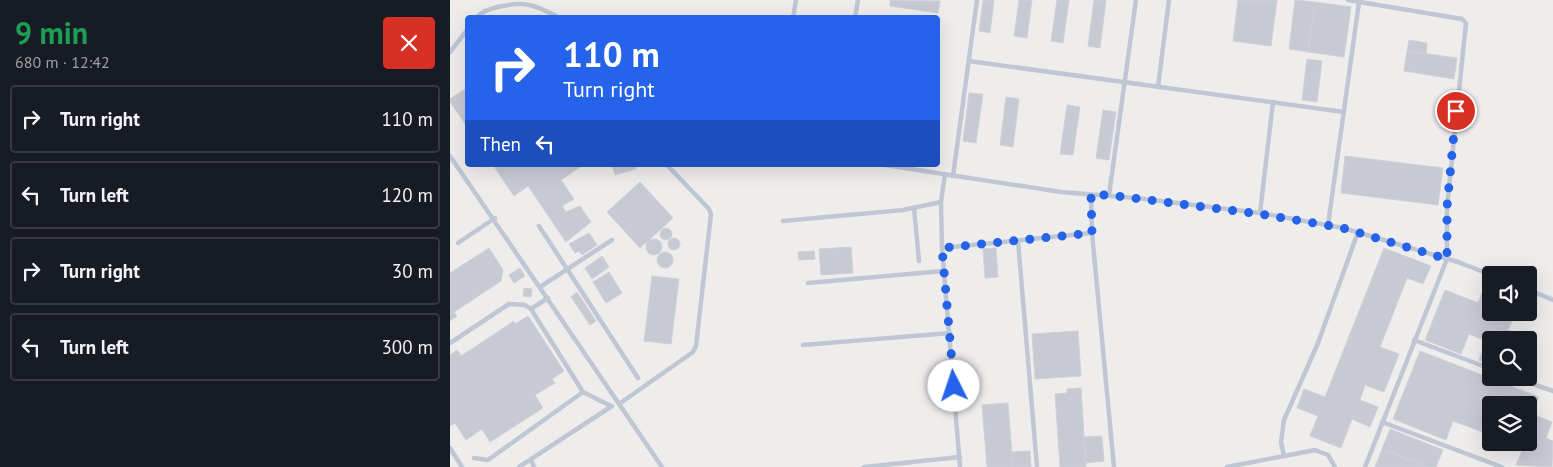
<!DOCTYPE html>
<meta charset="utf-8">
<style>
:root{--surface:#171b24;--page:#242831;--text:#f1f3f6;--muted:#9ea1a6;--line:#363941}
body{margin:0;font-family:"PT Sans",sans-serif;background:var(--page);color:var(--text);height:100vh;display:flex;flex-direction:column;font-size:19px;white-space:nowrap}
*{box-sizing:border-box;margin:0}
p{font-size:16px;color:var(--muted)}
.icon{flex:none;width:28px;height:28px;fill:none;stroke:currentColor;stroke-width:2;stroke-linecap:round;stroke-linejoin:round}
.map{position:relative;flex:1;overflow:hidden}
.drawer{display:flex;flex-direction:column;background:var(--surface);width:450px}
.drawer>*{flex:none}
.hud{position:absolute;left:15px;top:15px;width:475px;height:152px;border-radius:5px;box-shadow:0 5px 20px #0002;background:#2563eb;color:#fff;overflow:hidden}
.buttons{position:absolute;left:1032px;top:266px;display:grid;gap:10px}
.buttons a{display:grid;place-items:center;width:55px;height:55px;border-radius:5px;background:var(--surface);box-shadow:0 5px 20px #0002;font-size:25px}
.pin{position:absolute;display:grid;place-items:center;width:42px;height:42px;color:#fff;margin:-21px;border:2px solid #fff;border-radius:50%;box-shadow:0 1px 5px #0007}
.me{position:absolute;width:55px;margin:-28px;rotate:356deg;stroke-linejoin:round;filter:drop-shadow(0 0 4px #0008)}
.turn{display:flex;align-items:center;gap:18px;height:105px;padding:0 15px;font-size:22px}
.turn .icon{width:65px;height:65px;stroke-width:2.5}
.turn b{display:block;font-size:35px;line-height:42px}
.then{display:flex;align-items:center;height:48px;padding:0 15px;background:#0003;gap:10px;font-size:19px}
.round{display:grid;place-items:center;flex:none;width:52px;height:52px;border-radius:5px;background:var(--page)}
.overview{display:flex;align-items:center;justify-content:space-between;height:85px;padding:0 15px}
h1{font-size:30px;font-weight:700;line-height:38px;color:#1e9e55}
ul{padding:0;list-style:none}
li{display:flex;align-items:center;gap:15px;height:68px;margin:0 10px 8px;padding:0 5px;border:2px solid var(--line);border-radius:5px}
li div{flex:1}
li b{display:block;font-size:19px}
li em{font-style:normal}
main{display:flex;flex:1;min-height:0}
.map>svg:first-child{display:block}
.building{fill:#c7cad3;stroke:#cfd1d9}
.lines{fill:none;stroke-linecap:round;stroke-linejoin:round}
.service{stroke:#bec7d3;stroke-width:4.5}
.route{stroke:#2563eb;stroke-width:9;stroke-dasharray:0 16.2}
</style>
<main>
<section class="drawer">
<div class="overview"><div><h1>9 min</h1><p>680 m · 12:42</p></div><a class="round" style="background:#d93025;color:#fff"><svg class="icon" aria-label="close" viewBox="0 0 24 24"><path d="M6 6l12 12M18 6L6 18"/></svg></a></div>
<ul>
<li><svg class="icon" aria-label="right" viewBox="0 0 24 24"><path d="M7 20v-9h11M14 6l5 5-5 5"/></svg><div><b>Turn right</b></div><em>110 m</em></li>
<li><svg class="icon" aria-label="left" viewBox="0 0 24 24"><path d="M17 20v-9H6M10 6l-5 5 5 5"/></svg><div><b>Turn left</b></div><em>120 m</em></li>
<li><svg class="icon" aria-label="right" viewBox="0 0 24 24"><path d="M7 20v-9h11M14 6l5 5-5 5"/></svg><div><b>Turn right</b></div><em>30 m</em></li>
<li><svg class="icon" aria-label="left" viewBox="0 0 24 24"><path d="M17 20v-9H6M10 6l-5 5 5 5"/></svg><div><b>Turn left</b></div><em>300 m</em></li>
</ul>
</section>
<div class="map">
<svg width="1103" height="467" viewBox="0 0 1103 467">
<rect width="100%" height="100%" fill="#efecec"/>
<g class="building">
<polygon points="440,0 490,1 488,13 440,6"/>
<polygon points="533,0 544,0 540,33 529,31"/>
<polygon points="569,0 582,0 577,38 564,36"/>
<polygon points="607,0 619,0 613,43 601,41"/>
<polygon points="644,0 656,0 650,48 638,46"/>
<polygon points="788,0 827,0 821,46 783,41"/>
<polygon points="845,0 865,2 858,52 839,49"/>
<polygon points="865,2 901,7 894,57 858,52"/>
<polygon points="959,40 977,43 976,54 957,51"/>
<polygon points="957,51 1007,58 1004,79 954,71"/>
<polygon points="857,59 872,61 867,102 852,100"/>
<polygon points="18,87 18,128 0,102 0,99"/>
<polygon points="519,93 533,94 526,143 513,141"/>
<polygon points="556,97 569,99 563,147 550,145"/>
<polygon points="617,105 630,107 623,155 610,154"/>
<polygon points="653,110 666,112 659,160 646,158"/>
<polygon points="895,156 993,168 988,205 891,193"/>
<polygon points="43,165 133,165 111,180 124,199 112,206 116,212 130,206 141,222 116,242 78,186 64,196"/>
<polygon points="162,165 185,165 186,169 165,175"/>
<polygon points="190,182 223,218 190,248 157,212"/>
<circle cx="216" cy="234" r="6"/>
<polygon points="139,233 147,245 132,255 129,251 125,253 119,244"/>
<circle cx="224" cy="244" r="6"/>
<circle cx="204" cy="247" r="8"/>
<polygon points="401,247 403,273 371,275 369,249"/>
<polygon points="39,248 53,270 51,281 4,312 7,316 0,321 0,273"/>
<polygon points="546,248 548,277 535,278 533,249"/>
<polygon points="934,248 981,266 973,284 957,278 930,347 949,354 934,392 915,385 910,400 928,407 920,427 902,419 891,448 860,436 868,416 847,408 854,389 875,397"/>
<polygon points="364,251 365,259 349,260 348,252"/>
<circle cx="215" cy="260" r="8"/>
<polygon points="152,256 159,267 142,279 135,268"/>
<polygon points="70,268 75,276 64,283 59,275"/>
<polygon points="159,272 172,293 156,303 143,282"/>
<polygon points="202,276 229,279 221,344 194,341"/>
<polygon points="1036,283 1041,286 1041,308 1028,303"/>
<polygon points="74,288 82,289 81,297 73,296"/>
<polygon points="995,290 1041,308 1041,312 1053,312 1064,317 1058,330 1081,339 1079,345 1079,340 1041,340 1041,343 1019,334 1011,354 975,340"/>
<polygon points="127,292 146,321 140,325 121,297"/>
<polygon points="78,316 114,371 102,379 105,383 85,395 93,408 40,442 32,429 16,440 5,423 0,426 0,355 7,350 11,356 64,321 65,324"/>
<polygon points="628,331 631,376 585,379 582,334"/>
<polygon points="1036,341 1041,343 1041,365 1029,360"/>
<polygon points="970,351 1089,397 1082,414 1102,422 1096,438 1103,441 1102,467 1066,465 1073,448 1060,442 1079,442 1079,405 1041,405 1041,435 1003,421 996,440 943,419"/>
<polygon points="631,388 636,467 610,467 605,394 617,393 617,389"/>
<polygon points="558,403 563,467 537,467 532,405"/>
<polygon points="940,429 993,450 986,467 978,467 932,449"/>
<polygon points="652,436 654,461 636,463 634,437"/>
<polygon points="932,449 978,467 925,467"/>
<polygon points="580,451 581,467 563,467 562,452"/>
</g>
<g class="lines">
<g class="service">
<polyline points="898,0 1012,19 1016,23 997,207 997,259 915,467"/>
<path d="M26 18C34 7 67 2 79 5 90 7 100 13 110 18"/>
<polyline points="343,18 346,0"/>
<polyline points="405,18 408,0"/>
<polyline points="0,52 18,29"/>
<polyline points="519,61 894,112"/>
<polyline points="708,87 719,0"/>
<polyline points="0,156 212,467"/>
<polyline points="435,165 611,192 686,198 810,213 893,228 1008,262 1041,275"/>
<polyline points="503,176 527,0"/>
<polyline points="641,195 642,233 664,467"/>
<polyline points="659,195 686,0"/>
<polyline points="464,208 469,261"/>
<polyline points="810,213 823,102"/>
<polyline points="333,221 453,210 491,202"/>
<polyline points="878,225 909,2"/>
<polyline points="89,226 188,378"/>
<polyline points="568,241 587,467"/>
<polyline points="8,243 45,218"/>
<polyline points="492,248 491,202 495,174"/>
<polyline points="358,283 493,271"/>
<polyline points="90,287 162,240"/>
<polyline points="1079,290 1103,300"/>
<polyline points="81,309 98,298"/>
<polyline points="964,340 1041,369"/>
<polyline points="0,343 59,304 75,305 81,309 133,392 161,406"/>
<polyline points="353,345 500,333"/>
<polyline points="1065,378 1103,391"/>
<polyline points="169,404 243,352 246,346 261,214 259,209 217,165"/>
<polyline points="932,422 1052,467"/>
<polyline points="0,448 12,467"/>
<polyline points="834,456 831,442 834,420 868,343 908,232"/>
<polyline points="24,458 38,460 133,392"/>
<polyline points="81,460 84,467"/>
<polyline points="69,467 162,406"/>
<polyline points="414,467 510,457"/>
<polyline points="510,467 492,248 642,233"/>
<polyline points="777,467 865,450 878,455 885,467"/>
</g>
</g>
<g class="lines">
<polyline class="route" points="504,386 492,248 642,233 641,195 659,195 810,214 893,228 997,259 997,207 1006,111"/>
</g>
</svg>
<div class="buttons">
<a><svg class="icon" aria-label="sound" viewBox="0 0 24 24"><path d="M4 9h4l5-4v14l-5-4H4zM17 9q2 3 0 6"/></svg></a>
<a><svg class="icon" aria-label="search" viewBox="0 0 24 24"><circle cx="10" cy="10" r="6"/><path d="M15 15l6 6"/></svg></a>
<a><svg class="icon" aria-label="layers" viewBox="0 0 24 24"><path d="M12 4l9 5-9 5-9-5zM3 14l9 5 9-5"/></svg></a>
</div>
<div class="pin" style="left:1006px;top:111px;background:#d93025"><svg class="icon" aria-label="arrive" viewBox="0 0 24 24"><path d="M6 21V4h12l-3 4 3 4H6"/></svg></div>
<svg class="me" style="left:504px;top:386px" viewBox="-20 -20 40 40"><circle r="19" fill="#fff"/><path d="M0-13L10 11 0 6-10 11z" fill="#2563eb"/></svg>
<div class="hud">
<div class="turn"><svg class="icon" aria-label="right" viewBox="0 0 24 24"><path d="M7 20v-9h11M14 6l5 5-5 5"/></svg><div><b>110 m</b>Turn right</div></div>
<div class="then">Then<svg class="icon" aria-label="left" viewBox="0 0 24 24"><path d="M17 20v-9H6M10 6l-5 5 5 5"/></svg></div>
</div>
</div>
</main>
